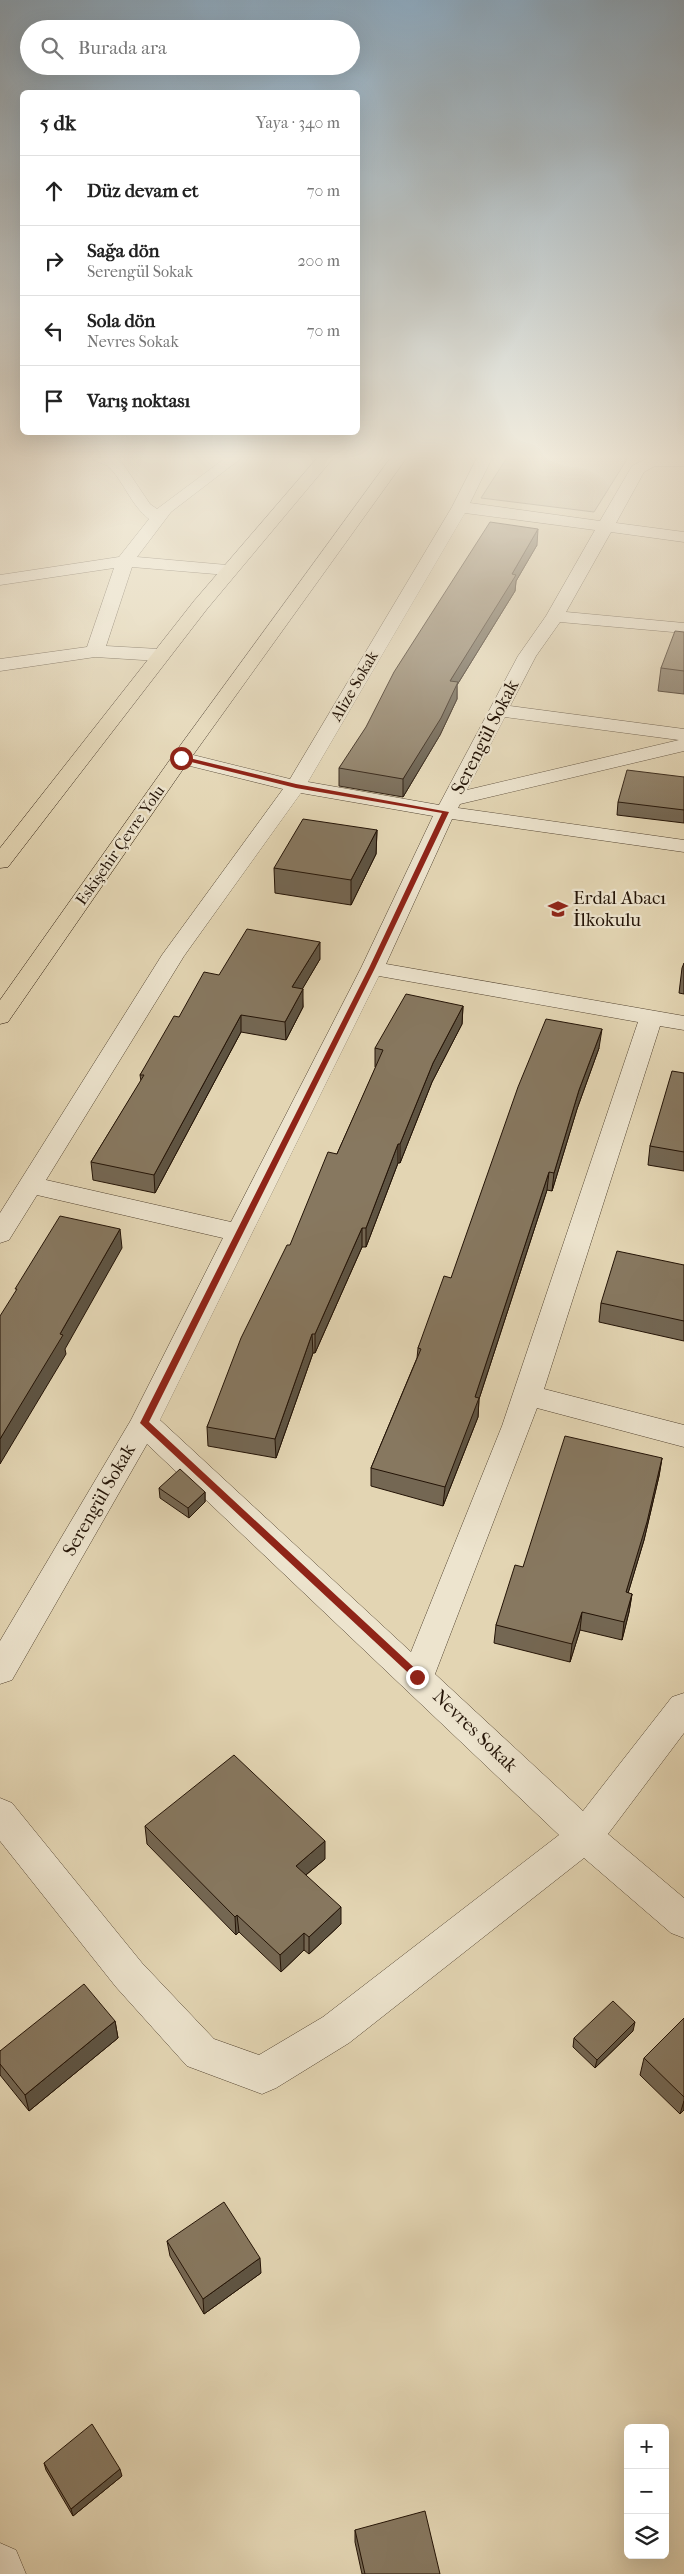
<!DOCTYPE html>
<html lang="tr">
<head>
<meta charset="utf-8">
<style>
  body { margin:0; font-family:"IM FELL French Canon",serif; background:#f2f2f2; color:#222 }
  .controls { position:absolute; right:15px; bottom:15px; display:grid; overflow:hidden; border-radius:8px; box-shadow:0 5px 20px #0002 }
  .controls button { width:45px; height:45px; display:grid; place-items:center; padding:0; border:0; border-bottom:1px solid #e0e0e0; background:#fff; color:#222; font:25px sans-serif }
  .stop { position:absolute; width:15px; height:15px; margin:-11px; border:4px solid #8f2418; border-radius:50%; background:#fff }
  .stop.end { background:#8f2418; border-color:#fff; box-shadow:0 1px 5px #0008 }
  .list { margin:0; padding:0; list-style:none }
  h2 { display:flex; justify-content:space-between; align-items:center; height:65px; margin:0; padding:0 20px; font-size:21px }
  h2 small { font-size:16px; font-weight:400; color:#767676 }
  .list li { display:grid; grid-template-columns:32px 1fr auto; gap:15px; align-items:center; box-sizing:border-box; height:70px; padding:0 20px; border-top:1px solid #e0e0e0 }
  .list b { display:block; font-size:19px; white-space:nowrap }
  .list p { margin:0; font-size:16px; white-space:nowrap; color:#767676 }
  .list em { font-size:16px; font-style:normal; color:#767676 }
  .icon { flex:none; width:28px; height:28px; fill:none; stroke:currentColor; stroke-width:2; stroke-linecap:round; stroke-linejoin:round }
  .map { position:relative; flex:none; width:684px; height:2574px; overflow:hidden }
  .search { position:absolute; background:#fff; box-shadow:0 5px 20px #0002; left:20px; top:20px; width:340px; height:55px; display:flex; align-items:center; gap:12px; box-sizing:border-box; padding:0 18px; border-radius:28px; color:#767676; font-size:19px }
  .panel { position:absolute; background:#fff; box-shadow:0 5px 20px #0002; left:20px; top:90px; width:340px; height:345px; border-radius:8px }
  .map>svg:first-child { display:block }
</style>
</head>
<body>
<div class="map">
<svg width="684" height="2574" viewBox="0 0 684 2574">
  <rect width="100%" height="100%" fill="#e3d5b3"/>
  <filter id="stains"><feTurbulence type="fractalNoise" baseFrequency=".004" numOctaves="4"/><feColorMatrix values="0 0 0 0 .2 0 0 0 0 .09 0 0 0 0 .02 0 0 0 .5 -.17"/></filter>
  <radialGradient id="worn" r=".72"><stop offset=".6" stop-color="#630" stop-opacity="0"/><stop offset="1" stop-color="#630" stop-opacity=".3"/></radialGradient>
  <polygon fill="#c2b496" stroke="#72644e" points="508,456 629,456 594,512 481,498"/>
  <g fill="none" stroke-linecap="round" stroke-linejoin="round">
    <defs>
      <g id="minor">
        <path d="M91 456H110L121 461 150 504 157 509 228 456H244L171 512 137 557 227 565 233 566 236 570 233 574 227 575 132 567 106 646 159 649 166 651 168 655 166 659 159 661 95 657 0 671V659L87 647 114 568 0 585V575L119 557 149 519C131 505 125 484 110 468 104 462 94 463 91 456Z"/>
        <path d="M478 456H493L470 503 600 521 632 466 652 456H684V466H655L644 472 616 523 684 532V542L611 532 566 612 684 623V633L560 622 536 656 510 706 684 729V751L460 804 458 808 684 840V852L452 819 386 964 684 1016V1030L660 1026 544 1389 684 1425V1447L537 1408 435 1674 583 1811 672 1697 684 1693V1733L608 1834 684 1898V1938L671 1933 584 1858 349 2043 276 2088 262 2094 187 2066 116 1987 0 1841V1798L12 1803 142 1963 214 2039 259 2055 323 2017 559 1835 147 1444 12 1680 0 1684V1641L131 1420 223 1238 37 1195 9 1240 0 1243V1213L162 955 283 789 174 762 171 758 174 754 181 752 290 779 452 507ZM465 513 595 530 546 616 518 656 439 805 308 782ZM505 717 679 740 467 790ZM301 793 433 816 361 968 231 1222 46 1180 184 956ZM379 976 638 1022 502 1426 411 1652 160 1420Z"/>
        <polygon points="0,2543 16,2550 26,2574 0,2574"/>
      </g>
      <g id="highway">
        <polygon points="319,456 335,456 207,609 8,867 0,868 0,848 194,601"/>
        <polygon points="392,456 408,456 188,762 8,1022 0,1024 0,1000 174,754"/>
      </g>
    </defs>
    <use href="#minor" stroke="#534431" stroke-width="1"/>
    <use href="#highway" stroke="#231306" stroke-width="1"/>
    <use href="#minor" fill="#ede4ce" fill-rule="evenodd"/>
    <use href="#highway" fill="#e3d5b3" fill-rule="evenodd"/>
  </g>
  <g fill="#746753" stroke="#231306">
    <polygon points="537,545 516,581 515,591 457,685 457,699 440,735 403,797 339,786 339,768"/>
    <polygon points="684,632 684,694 658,691 661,668"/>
    <polygon points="684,777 684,823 617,815 618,802"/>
    <polygon points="377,830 376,854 351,905 275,893 274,868"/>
    <polygon points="320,959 302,989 303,1007 286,1040 241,1032 155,1193 93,1180 91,1162 141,1081 140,1075 179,1017 219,975"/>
    <polygon points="684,963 684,994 679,993 682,968"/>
    <polygon points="463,1006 462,1024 432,1082 400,1163 398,1163 366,1247 362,1247 315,1353 313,1353 276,1458 208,1446 207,1427 337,1154 376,1067 375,1067 375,1048"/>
    <polygon points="599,1048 577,1109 552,1191 547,1190 479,1399 478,1417 443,1506 371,1486 371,1468 417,1358 418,1348 451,1278"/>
    <polygon points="684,1073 684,1171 648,1165 650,1146"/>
    <polygon points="684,1265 684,1341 599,1322 601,1303"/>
    <polygon points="662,1458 659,1476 644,1540 628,1593 632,1594 629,1612 622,1640 580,1630 570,1662 494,1643 496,1625 523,1567"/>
    <polygon points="159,1488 205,1492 205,1502 189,1518 160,1498"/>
    <polygon points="145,1826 325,1859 306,1875 341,1924 309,1954 304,1950 281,1972 239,1932 236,1935 147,1844"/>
    <polygon points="684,2018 684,2110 680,2114 640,2075 644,2058"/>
    <polygon points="115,2021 118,2038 29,2111 0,2075 0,2051"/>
    <polygon points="633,2031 595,2068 573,2047 574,2038"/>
    <polygon points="167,2241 261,2273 204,2314 170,2256"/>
    <polygon points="44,2463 122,2476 73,2516 46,2470"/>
    <polygon points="355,2530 440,2574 362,2574 355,2542"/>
  </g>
  <g fill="#5e5443" stroke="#231306">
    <polygon points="538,529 537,545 516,581 515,591 457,685 457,699 440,735 403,797 403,779 450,681"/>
    <polygon points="377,830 376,854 351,905 351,880"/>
    <polygon points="320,942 320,959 293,1005 292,987"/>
    <polygon points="303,989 303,1007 286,1040 285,1022"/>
    <polygon points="463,1006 462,1024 432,1082 400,1163 400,1144 433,1063"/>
    <polygon points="241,1015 241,1032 155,1193 154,1175"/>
    <polygon points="602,1029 599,1048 577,1109 552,1191 554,1173 579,1090"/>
    <polygon points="398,1144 398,1163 366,1247 366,1228"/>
    <polygon points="549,1172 547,1190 479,1399 478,1417 443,1506 445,1487"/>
    <polygon points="362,1228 362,1247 315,1353 315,1334"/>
    <polygon points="120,1229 122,1248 65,1349 66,1354 0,1464 0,1439"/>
    <polygon points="312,1334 313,1353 276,1458 275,1439"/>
    <polygon points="662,1458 659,1476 644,1540 623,1610 626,1592"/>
    <polygon points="205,1492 205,1502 189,1518 188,1508"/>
    <polygon points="632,1594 629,1612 622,1640 624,1622"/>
    <polygon points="582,1612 580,1630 570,1662 572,1644"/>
    <polygon points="325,1841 325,1859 296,1883 296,1866"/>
    <polygon points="341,1907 341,1924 309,1954 309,1937"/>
    <polygon points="237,1915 239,1932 236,1935 235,1917"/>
    <polygon points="304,1933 304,1950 281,1972 280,1955"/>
    <polygon points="115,2021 118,2038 29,2111 25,2095"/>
    <polygon points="635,2022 633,2031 595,2068 597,2060"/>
    <polygon points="684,2101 684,2110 680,2114"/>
    <polygon points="260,2258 261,2273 204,2314 203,2299"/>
    <polygon points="120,2469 122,2476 73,2516 71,2509"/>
  </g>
  <g fill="#877860" stroke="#231306">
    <polygon points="490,522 538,529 512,574 516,575 450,681 458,682 441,718 403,779 339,768 366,727 394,672"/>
    <polygon points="675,631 684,632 684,671 661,668"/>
    <polygon points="627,770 684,777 684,810 618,802"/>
    <polygon points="303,819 377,830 351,880 274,868"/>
    <polygon points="247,929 320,942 292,987 303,989 285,1022 241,1015 154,1175 91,1162 144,1075 140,1075 174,1016 179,1017 204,972 219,975"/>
    <polygon points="406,994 463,1006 433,1063 400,1144 398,1144 366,1228 362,1228 315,1334 312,1334 275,1439 207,1427 241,1338 287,1245 290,1245 328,1152 337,1154 383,1050 375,1048"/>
    <polygon points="546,1019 602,1029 579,1090 554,1173 549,1172 475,1397 479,1398 445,1487 371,1468 421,1349 418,1348 444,1276 451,1278 518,1087"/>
    <polygon points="672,1071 684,1073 684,1152 650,1146"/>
    <polygon points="60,1216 120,1229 60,1334 63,1335 0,1439 0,1316 17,1289 15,1289"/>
    <polygon points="617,1251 684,1265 684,1321 601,1303"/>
    <polygon points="565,1436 662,1458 647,1522 626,1592 632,1594 624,1622 582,1612 572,1644 496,1625 515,1565 523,1567"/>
    <polygon points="180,1469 205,1492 188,1508 159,1488"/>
    <polygon points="234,1755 325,1841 296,1866 341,1907 309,1937 304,1933 280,1955 237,1915 235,1917 145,1826"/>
    <polygon points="84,1984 115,2021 25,2095 0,2064 0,2051"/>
    <polygon points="613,2001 635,2022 597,2060 574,2038"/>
    <polygon points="684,2018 684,2097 644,2058"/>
    <polygon points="224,2202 260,2258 203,2299 167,2241"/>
    <polygon points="92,2424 120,2469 71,2509 44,2463"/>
    <polygon points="425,2511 440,2574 365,2574 355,2530"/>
  </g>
  <linearGradient id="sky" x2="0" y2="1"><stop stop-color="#8ca7bb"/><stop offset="0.56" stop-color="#f2ecdd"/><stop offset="1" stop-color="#f2ecdd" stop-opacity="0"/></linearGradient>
  <rect width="684" height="816" fill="url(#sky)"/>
  <polygon fill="#8f2418" points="181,756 296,784 449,812 375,968 149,1422 421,1674 421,1680 417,1681 140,1423 369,968 442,813 296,788 179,759"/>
  <defs>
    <symbol id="school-bare" viewBox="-9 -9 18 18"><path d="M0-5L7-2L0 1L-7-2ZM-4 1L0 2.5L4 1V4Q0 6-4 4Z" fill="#8f2418" stroke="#ede4ce" stroke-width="2.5" paint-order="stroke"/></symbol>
  </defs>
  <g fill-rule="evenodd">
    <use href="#school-bare" x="544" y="895" width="28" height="28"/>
  </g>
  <g text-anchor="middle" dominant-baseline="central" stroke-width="4.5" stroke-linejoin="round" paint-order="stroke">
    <g font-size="16" fill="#231306" stroke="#ede4ce">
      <text transform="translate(354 686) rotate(-60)">Alize Sokak</text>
      <text transform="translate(120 845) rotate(-55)">Eskişehir Çevre Yolu</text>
    </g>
    <g font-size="19" fill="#231306" stroke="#ede4ce">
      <text transform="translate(485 737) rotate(-63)">Serengül Sokak</text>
      <text transform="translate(99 1500) rotate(-60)">Serengül Sokak</text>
      <text transform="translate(475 1731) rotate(44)">Nevres Sokak</text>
    </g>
    <g font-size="19" fill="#231306" stroke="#ede4ce" text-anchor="start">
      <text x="573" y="898">Erdal Abacı<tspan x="573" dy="22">İlkokulu</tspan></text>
    </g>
  </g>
  <rect width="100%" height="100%" filter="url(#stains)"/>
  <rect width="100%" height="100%" fill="url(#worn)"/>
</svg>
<div class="controls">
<button>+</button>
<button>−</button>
<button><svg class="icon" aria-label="layers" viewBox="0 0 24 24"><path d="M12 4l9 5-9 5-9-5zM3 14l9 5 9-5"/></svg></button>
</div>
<div class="stop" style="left:181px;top:758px"></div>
<div class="stop end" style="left:417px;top:1677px"></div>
<div class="search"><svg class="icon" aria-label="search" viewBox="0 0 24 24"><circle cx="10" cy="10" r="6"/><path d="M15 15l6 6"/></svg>Burada ara</div>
<section class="panel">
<h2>5 dk<small>Yaya · 340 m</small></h2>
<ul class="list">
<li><svg class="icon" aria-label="ahead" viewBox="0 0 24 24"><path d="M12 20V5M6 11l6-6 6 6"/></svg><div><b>Düz devam et</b></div><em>70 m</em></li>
<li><svg class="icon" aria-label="right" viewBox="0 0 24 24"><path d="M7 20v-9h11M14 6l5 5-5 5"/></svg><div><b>Sağa dön</b><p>Serengül Sokak</p></div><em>200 m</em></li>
<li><svg class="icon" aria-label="left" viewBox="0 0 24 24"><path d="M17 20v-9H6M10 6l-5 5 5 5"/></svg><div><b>Sola dön</b><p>Nevres Sokak</p></div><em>70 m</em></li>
<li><svg class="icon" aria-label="arrive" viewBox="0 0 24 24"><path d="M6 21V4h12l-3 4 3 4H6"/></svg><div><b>Varış noktası</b></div></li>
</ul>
</section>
</div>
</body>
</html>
